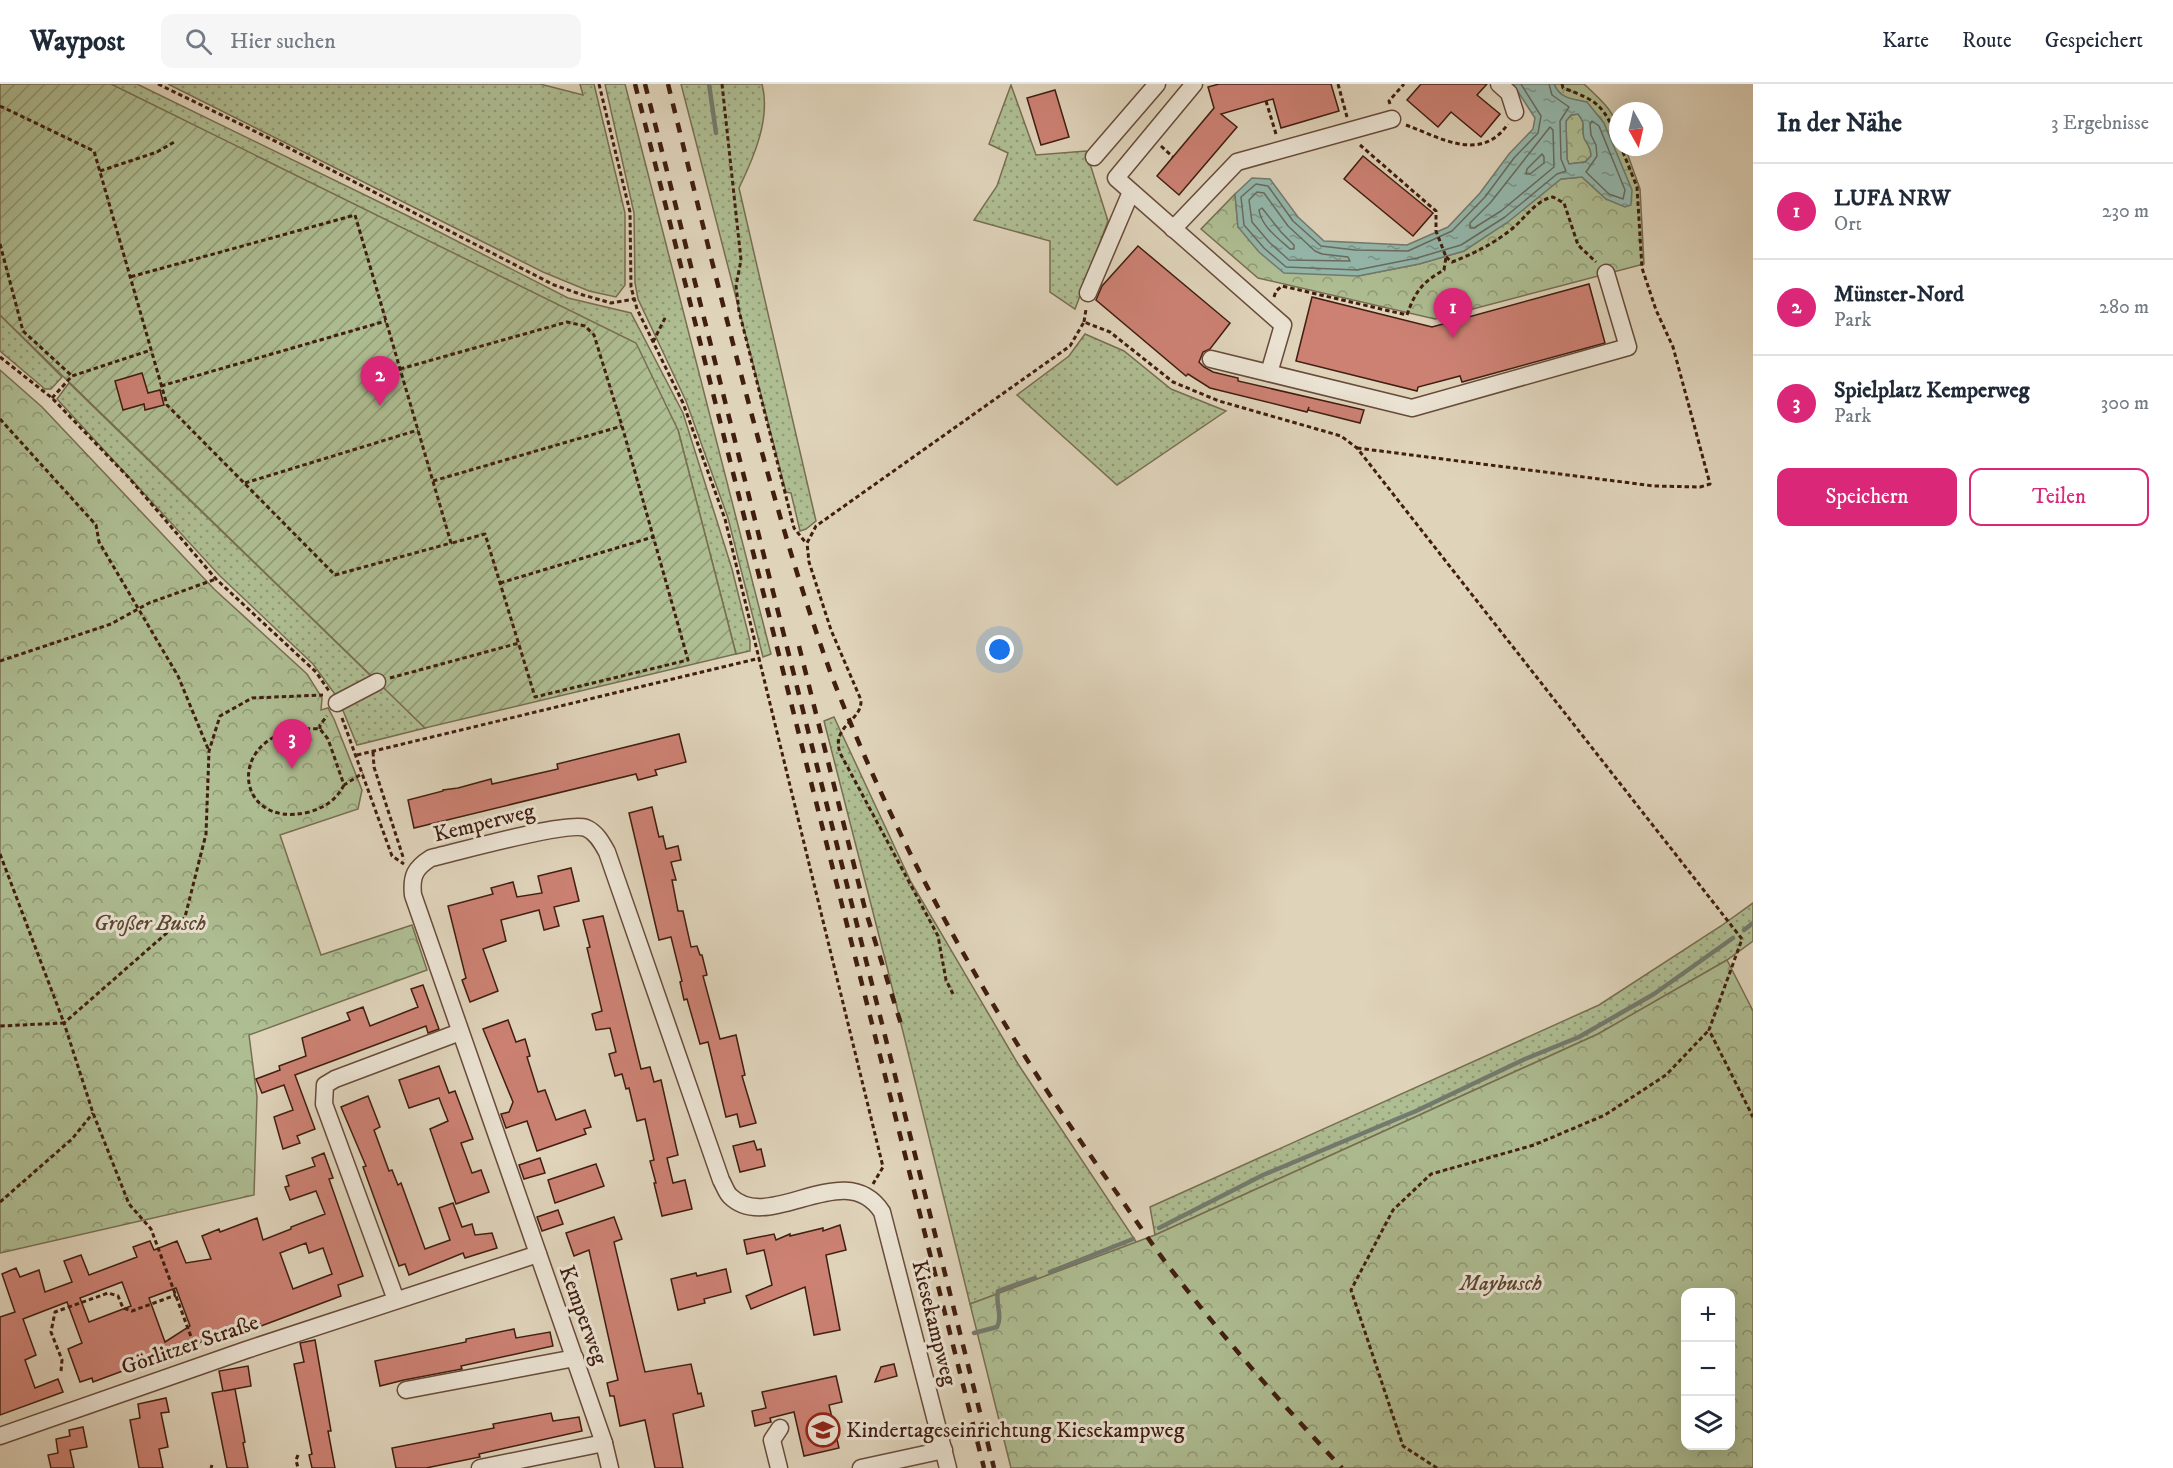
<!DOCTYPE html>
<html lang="de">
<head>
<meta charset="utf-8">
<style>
  body { margin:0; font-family:"IM FELL DW Pica",serif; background:#f6f6f7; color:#1f2937 }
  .controls { position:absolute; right:18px; bottom:18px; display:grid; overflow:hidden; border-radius:12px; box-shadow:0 6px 24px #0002 }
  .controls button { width:54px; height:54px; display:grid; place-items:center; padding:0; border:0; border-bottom:2px solid #e0e1e3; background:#fff; color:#1f2937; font:30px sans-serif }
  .compass { position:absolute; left:1609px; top:18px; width:54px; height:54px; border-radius:50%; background:#fff; box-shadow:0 6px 24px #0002; rotate:172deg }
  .you { position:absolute; left:1000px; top:566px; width:21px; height:21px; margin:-15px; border:4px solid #fff; border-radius:50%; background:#1a73e8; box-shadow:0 0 0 9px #1a73e833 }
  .badge { display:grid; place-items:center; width:39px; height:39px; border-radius:50%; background:#db2777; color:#fff; font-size:20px; font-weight:700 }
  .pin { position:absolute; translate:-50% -50px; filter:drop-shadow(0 2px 3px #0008) }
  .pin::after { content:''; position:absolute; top:32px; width:21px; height:18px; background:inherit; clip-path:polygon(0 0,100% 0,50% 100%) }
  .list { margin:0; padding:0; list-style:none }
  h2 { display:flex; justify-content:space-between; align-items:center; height:78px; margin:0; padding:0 24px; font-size:26px }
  h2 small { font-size:20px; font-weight:400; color:#747a83 }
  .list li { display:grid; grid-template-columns:39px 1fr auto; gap:18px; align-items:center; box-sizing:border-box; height:96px; padding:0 24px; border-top:2px solid #e0e1e3 }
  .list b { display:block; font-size:22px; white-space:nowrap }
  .list p { margin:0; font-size:20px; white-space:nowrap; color:#747a83 }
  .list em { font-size:20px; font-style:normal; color:#747a83 }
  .actions { display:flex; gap:12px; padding:18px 24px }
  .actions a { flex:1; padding:14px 0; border:2px solid #db2777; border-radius:12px; text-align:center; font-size:21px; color:#db2777 }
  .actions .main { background:#db2777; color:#fff }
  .icon { flex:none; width:33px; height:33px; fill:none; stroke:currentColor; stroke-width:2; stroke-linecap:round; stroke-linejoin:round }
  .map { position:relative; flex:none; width:1753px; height:1384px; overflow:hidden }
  header { display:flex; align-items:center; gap:36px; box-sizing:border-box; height:84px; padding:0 30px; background:#fff; border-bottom:2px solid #e0e1e3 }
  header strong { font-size:28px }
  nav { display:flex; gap:33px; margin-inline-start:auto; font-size:21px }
  .search { width:420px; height:54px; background:#f6f6f7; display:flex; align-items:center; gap:15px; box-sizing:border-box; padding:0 21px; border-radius:12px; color:#747a83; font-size:22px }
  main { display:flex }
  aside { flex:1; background:#fff }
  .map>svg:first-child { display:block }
</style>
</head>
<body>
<header>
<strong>Waypost</strong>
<div class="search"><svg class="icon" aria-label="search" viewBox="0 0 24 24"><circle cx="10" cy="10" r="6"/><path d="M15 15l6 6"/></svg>Hier suchen</div>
<nav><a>Karte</a><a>Route</a><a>Gespeichert</a></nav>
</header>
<main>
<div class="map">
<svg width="1753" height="1384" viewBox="0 0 1753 1384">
  <defs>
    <pattern id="grass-dots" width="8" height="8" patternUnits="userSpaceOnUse" patternTransform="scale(1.5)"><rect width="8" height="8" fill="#aebd92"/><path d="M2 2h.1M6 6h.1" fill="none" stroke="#8f9976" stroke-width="1.8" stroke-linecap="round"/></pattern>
    <pattern id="forest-crowns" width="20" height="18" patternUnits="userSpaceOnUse" patternTransform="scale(1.5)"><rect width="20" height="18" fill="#aebd92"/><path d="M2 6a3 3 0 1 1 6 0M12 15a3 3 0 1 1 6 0" fill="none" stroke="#8f9976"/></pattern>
    <pattern id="garden-furrows" width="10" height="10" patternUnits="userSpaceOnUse" patternTransform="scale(1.5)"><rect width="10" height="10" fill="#aebd92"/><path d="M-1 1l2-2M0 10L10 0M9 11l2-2" fill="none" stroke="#8f9976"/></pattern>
    <pattern id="water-ripples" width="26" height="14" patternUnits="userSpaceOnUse" patternTransform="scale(1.5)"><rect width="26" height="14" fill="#94b8ac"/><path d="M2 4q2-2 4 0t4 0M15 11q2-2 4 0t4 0" fill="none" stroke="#7a958b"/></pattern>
  </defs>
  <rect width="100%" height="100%" fill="#dfd3ba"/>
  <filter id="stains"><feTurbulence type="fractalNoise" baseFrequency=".00333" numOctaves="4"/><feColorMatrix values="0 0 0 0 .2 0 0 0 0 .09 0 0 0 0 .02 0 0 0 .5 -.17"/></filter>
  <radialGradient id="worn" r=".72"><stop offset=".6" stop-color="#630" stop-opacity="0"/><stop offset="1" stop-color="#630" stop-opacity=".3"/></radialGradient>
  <g fill="url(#grass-dots)" stroke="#786e51" stroke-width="1.5">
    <polygon points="111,0 137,0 410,133 568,214 631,229 683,329 732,485 750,557 750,567 736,570 678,346"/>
    <polygon points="168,0 540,0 583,11 580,0 594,0 625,129 625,201 616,213 589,207 543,188"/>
    <polygon points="605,0 625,0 771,570 763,573 728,434 686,317 638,215 635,199 634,129"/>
    <path d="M681 0H762C771 34 754 73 739 104L816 437 806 445 800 447 791 409 786 408Z"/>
    <polygon points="1011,1 1036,71 1086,67 1108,137 1075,225 1050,208 1050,157 974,136 997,102 1008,69 989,60"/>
    <polygon points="0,231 62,293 51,305 45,305 0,267"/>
    <polygon points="1085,250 1124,267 1171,305 1226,327 1117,401 1017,311 1069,272"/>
    <polygon points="69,299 375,596 337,613 313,580 220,492 57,315"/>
    <polygon points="381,601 425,644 357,661 342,624"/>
    <polygon points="834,633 911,798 1018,980 1137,1159 970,1220 887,883 824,637"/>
    <polygon points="1753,819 1753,857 1727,876 1598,950 1155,1151 1150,1123 1599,921 1721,842"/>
  </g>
  <g fill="url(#forest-crowns)" stroke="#786e51" stroke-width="1.5" fill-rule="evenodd">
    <path d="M1554 0H1584C1608 23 1618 28 1618 63H1625L1640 105 1644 180 1435 235 1258 194 1201 145 1235 110 1238 143 1358 192 1419 180 1464 167 1561 95 1582 93 1606 115 1587 18C1573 16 1560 15 1554 0Z"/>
    <path d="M1578 30C1587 41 1581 43 1584 53 1587 61 1591 62 1591 72L1585 78 1569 80 1567 75 1566 37 1571 31Z"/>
    <polygon points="0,286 42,323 214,505 307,590 322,614 321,626 328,624 334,635 362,706 358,725 280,751 321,871 412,841 427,886 249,951 257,1013 254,1111 0,1169"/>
    <path d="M1727 876 1753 927V1384H1011L970 1220 1155 1151 1598 950ZM1686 1208H1730V1362H1686Z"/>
  </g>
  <polygon fill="url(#garden-furrows)" stroke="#786e51" stroke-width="1.5" points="0,0 111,0 636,259 678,346 736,570 425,644 0,231"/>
  <path fill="url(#water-ripples)" stroke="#737a6e" stroke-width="1.5" fill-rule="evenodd" d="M1513 0H1554C1560 15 1573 15 1587 18L1604 39 1632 106 1631 121 1625 123 1606 115 1582 93 1561 95 1508 138 1464 167 1419 180 1358 192 1284 189 1259 168 1238 143 1235 110 1252 94 1270 95 1298 133 1324 157 1407 161 1448 143 1480 109 1509 70 1533 45 1535 34ZM1578 30C1587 41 1581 43 1584 54 1587 61 1591 62 1591 72L1585 78 1569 80 1567 75 1566 37 1571 31Z"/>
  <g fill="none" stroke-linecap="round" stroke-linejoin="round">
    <g stroke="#6a6b5e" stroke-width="1.5">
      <polyline points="1521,0 1541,32 1538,49 1514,74 1485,113 1452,147 1408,167 1355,166 1321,162 1293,137 1268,102 1256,100 1241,113 1244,141 1264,164 1286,183 1357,186 1417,174 1461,161 1505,133 1557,90 1566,87 1561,75 1560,37 1569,23 1552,11 1549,0"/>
      <polygon points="1592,37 1599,42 1625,106 1623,115 1609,110 1586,88 1597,72 1596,61 1591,51 1590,40"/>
      <polygon points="1550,43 1553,46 1554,83 1501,127 1474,144 1470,144 1470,139 1491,118"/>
      <polygon points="1542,70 1544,73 1544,79 1530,90 1526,90 1527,85"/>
      <polygon points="1257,108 1264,109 1288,142 1315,167 1322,170 1348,173 1350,177 1289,176 1269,158 1252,138 1249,116"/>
      <path d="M1262 124 1281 148 1294 161V165H1290C1279 155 1261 142 1259 126Z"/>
    </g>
    <g stroke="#737a6e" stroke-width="4.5">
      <polyline points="709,0 716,49"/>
      <polyline points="1744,846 1753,839"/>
      <polyline points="1159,1144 1263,1091 1416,1027 1525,975 1579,953 1654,910 1733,854"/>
      <polyline points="1050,1188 1133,1155"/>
      <path d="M974 1249 997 1243C1003 1231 995 1220 998 1207L1035 1194"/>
    </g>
  </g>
  <g fill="#cc8173" stroke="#411e10" stroke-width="1.5" fill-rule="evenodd">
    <polygon points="1219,0 1331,0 1339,27 1281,44 1273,15 1221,30 1237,43 1179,111 1157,92 1214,24 1208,3"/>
    <polygon points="1421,0 1487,0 1477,11 1500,30 1481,53 1451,28 1438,43 1407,16"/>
    <polygon points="1055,6 1069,53 1041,61 1027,14"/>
    <polygon points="1363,72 1433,129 1413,152 1344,95"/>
    <polygon points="1138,162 1230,239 1210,265 1203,268 1199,278 1204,283 1213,288 1238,294 1238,297 1364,326 1360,339 1308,326 1309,323 1307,328 1210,304 1188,290 1186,292 1096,216 1102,202"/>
    <polygon points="1589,200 1605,259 1462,298 1460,292 1418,303 1417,307 1296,277 1312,213 1432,243"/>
    <polygon points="142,289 148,309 160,306 164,321 145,326 144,320 123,326 115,297"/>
    <polygon points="679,650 686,678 655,686 657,691 638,696 636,690 414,744 408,716 443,707 443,706 458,704 491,695 492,700 558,685 557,680"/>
    <polygon points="652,723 659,753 663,752 666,765 678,762 681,776 671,778 676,796 672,796 678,827 683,827 691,863 697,862 700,871 702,871 707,891 703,892 720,955 736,951 745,991 742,992 756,1039 740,1043 737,1030 726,1033 708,958 700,960 687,915 684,916 680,898 682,897 671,853 659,856 629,729"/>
    <polygon points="571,784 579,817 554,823 559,842 544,846 539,826 501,836 506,857 483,865 498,907 470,918 462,896 466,894 448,822 493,810 491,804 513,798 517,813 542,809 538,792"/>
    <polygon points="603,832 641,985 650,983 654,998 661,996 678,1071 667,1074 673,1099 685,1096 692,1125 662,1132 654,1099 656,1099 650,1077 654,1076 645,1035 637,1037 629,1004 626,1005 622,990 615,992 609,970 616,968 610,944 596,946 592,930 602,927 587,864 590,863 583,836"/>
    <polygon points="423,901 439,945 428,949 426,942 295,991 315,1045 297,1052 300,1059 283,1065 274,1033 293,1026 284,1001 262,1009 256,995 280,986 279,982 306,972 302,954 350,936 347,929 363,923 370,942 418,923 411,905"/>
    <polygon points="508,936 516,958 525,955 530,972 527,973 538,1008 545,1006 556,1036 585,1026 591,1043 584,1045 586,1050 537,1067 527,1037 506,1044 501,1030 509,1028 513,1018 483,945"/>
    <polygon points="439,982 449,1009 455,1007 473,1055 461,1059 472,1089 481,1086 489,1108 456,1120 430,1045 448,1037 439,1014 409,1024 399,996"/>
    <polygon points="368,1012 380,1043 374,1046 389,1087 392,1086 398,1101 401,1099 425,1165 450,1156 439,1124 453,1119 462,1143 472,1140 475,1151 492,1149 497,1164 465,1174 463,1169 409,1191 405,1180 399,1182 363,1083 366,1082 341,1023"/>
    <polygon points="754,1057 757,1066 761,1065 765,1082 740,1088 733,1062"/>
    <path d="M324 1069 333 1094 329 1095 363 1192 338 1201 341 1212 261 1242 259 1238 247 1241 93 1298 92 1294 80 1298 68 1265 82 1259 67 1218 23 1235 36 1271 25 1276 35 1304 58 1295 63 1308 0 1331V1233L15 1228 2 1190 16 1184 20 1193 39 1186 45 1208 72 1198 64 1177 81 1171 89 1191 137 1173 133 1163 150 1157 154 1166 177 1157 186 1179 211 1175 202 1152 219 1145 220 1148 257 1134 263 1156 291 1145V1143L325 1130 316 1107 290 1116 285 1103 289 1102 286 1092 315 1082 312 1074ZM306 1159 309 1169 323 1164 332 1190 293 1205 280 1169ZM122 1198 131 1222 89 1238 80 1214ZM176 1204 190 1242 165 1258 149 1214Z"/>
    <polygon points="540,1074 545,1089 524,1095 519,1081"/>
    <polygon points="596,1080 604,1102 555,1119 548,1096"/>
    <polygon points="558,1126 563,1140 542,1147 537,1133"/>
    <polygon points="614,1133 622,1155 614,1158 645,1288 691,1280 698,1310 701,1309 704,1322 673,1330 683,1384 655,1384 645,1336 620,1342 614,1312 610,1312 607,1299 618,1296 589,1166 574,1172 566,1149"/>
    <polygon points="840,1141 846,1166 826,1171 840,1246 814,1251 805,1203 751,1225 746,1212 772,1201 764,1166 747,1170 744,1156 774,1150 776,1156 790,1150 790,1152 823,1144 823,1147"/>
    <polygon points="726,1185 731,1208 704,1215 705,1219 678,1226 671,1195 696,1189 697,1192"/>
    <polygon points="514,1245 516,1254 550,1248 553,1262 461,1282 462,1285 404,1296 380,1302 375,1277 466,1258 466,1255"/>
    <polygon points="315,1256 331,1347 328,1347 335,1384 312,1384 309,1371 312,1370 294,1280 304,1278 300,1259"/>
    <polygon points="894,1280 897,1292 875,1298 881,1283"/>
    <polygon points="248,1282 251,1302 224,1307 235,1305 245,1358 243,1359 248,1384 227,1384 212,1309 223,1307 219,1287"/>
    <polygon points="836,1292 842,1318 829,1321 839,1364 804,1372 794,1328 770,1334 771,1338 755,1342 752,1327 766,1324 762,1308"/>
    <polygon points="166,1314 169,1328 161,1329 168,1363 159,1365 163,1384 139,1384 130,1336 140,1334 138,1320"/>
    <polygon points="551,1329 553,1337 579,1333 582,1347 479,1370 480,1373 426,1384 396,1384 392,1364 494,1344 493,1340"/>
    <polygon points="83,1343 87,1363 70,1366 74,1384 51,1384 48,1371 58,1369 56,1355 70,1352 69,1346"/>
  </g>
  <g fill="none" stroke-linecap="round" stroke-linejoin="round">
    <defs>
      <g id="minor">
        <polyline points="1194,0 1116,94 1283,241 1269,289"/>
        <polyline points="1499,0 1509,9 1515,28"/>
        <polyline points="1094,73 1157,0"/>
        <polyline points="1173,145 1237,78 1392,35"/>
        <polyline points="1088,209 1131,108"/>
        <polyline points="1211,275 1412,324 1628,263 1606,189"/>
        <polyline points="337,619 377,598"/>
        <polyline points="396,1216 324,1020 325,1001 335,995 460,948"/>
        <polyline points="406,1306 575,1274"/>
        <polyline points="0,1352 246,1266 538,1170"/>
        <polyline points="480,1384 604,1359"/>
        <path d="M610 1384 604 1359 413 811C411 792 415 784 431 774 458 768 566 737 586 744 596 748 602 759 607 768L721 1096C724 1101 726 1108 730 1112 769 1151 845 1071 882 1128L948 1384"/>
        <polyline points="779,1384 772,1356 780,1344"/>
        <polyline points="861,1384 944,1366"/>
      </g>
    </defs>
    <use href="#minor" stroke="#684b3a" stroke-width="19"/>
    <g stroke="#411e10" stroke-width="3" stroke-dasharray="4.5 3" stroke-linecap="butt">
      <polyline points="158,0 281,60 554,201 583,211 611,219 634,215"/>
      <polyline points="599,0 630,128 631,203 637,225 683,319 725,435 883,1083 873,1100"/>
      <polyline points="722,0 741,176 736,202 739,227 794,444 806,459"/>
      <polyline points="1338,0 1347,33"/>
      <path d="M1562 0 1563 4C1599 17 1604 22 1618 57"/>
      <polyline points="1266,17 1276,50"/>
      <polyline points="1390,20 1389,17 1404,0"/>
      <polyline points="0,22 94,67 167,321 335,491 451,459 355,131 130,193"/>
      <path d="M1406 41C1441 54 1481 79 1508 40"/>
      <polyline points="1161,62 1173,73"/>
      <polyline points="100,87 157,68 176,57"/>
      <polyline points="0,160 23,247 72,292"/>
      <path d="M1446 173 1452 178C1473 170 1495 159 1513 144 1526 133 1536 116 1553 113L1564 119 1578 161 1596 178"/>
      <path d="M1274 213 1276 207 1282 202 1407 231C1415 208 1422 198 1444 186L1446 173 1436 147V127L1360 61"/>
      <polyline points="1084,238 1086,225"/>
      <polyline points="653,258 666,232"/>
      <polyline points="0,273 52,314 130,395 216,495 316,588 329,607"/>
      <polyline points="400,285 567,238 585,242 594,251 622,342 688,576 535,613 485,450 452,459"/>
      <polyline points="161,302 386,237"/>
      <polyline points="52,314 72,292 151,266"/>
      <polyline points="0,335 96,441 99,458 178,592 209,667"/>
      <polyline points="1357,364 1654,402 1700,403 1710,400 1673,263 1656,226 1642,184 1637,103 1621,63"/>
      <polyline points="433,397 622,342"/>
      <polyline points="245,399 418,346"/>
      <polyline points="500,499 653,453"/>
      <polyline points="0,577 111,540 149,519 216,495"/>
      <polyline points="390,594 519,559"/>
      <polyline points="342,634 392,772 404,780"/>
      <polyline points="320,645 320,641 327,632"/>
      <polyline points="373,668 374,683 404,776"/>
      <polyline points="357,671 760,574"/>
      <path d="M344 701C336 716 326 723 309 728 229 748 224 638 320 645L328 655 344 701 363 689"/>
      <polyline points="0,770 64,939 0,942"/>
      <path d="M953 910 946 896 938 852 840 669C831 641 862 638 861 616L831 546 809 478 807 459 816 442 1070 262 1084 238 1110 248 1173 298 1219 317 1341 352 1357 364 1742 855 1709 946 1753 1033"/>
      <polyline points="0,1118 72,1055 93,1029"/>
      <polyline points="196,1266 151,1145 129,1120 93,1029 64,939 185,833 206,750 209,667 220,632 252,614 323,611"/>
      <polyline points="61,1287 62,1276 51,1248 55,1228 108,1209 118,1212 123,1224 132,1227 176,1211"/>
      <polyline points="298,1371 296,1376 298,1384"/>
      <polyline points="211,1384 212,1381"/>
      <polyline points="1437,1384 1403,1362 1351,1206 1393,1126 1431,1090 1534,1061 1605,1031 1666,991 1709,946"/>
    </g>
    <use href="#minor" stroke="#eae2d2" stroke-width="16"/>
    <g stroke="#411e10" stroke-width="4.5" stroke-dasharray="10 10" stroke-linecap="butt">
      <polyline points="635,0 984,1384"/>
      <polyline points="645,0 994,1384"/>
      <path d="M668 0C698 122 728 244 761 365 782 441 804 516 831 590 901 773 1000 945 1114 1105 1133 1132 1152 1161 1173 1188 1225 1256 1283 1321 1342 1384"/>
      <polyline points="799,562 865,825 901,940"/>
    </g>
  </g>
  <defs>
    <symbol id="school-ring" viewBox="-11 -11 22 22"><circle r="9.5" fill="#eae2d2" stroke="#8f2418" stroke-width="1.5"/><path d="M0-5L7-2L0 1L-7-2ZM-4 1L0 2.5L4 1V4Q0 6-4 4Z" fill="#8f2418"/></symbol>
  </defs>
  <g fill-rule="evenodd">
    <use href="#school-ring" x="804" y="1327" width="38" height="38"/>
  </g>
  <g text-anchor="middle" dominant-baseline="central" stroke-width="6" stroke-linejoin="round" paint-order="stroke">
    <g font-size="22" fill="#411e10" stroke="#eae2d2">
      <text transform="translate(484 739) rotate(-14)">Kemperweg</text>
      <text transform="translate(583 1231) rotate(70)">Kemperweg</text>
      <text transform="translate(934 1239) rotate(76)">Kiesekampweg</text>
      <text transform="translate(190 1261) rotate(-19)">Görlitzer Straße</text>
    </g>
    <g font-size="22" font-style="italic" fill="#5c4630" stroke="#eae2d2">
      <text x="150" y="839">Großer Busch</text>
      <text x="1501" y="1199">Maybusch</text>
    </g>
    <g font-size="22" fill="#411e10" stroke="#eae2d2" text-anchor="start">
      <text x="846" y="1346">Kindertageseinrichtung Kiesekampweg</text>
    </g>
  </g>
  <rect width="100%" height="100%" filter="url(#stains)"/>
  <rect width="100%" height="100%" fill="url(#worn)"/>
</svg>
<div class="controls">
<button>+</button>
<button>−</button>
<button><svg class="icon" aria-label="layers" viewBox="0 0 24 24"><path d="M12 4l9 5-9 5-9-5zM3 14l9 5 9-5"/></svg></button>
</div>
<svg class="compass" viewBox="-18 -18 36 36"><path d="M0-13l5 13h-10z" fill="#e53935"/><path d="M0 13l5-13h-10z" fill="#747a83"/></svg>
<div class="you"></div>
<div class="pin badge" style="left:1453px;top:254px">1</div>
<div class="pin badge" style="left:380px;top:322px">2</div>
<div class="pin badge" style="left:292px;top:685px">3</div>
</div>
<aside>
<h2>In der Nähe<small>3 Ergebnisse</small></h2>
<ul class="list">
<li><span class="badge">1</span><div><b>LUFA NRW</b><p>Ort</p></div><em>230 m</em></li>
<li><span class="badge">2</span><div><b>Münster-Nord</b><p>Park</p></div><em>280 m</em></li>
<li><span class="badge">3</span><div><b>Spielplatz Kemperweg</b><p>Park</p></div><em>300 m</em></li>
</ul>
<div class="actions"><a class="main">Speichern</a><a>Teilen</a></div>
</aside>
</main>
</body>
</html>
